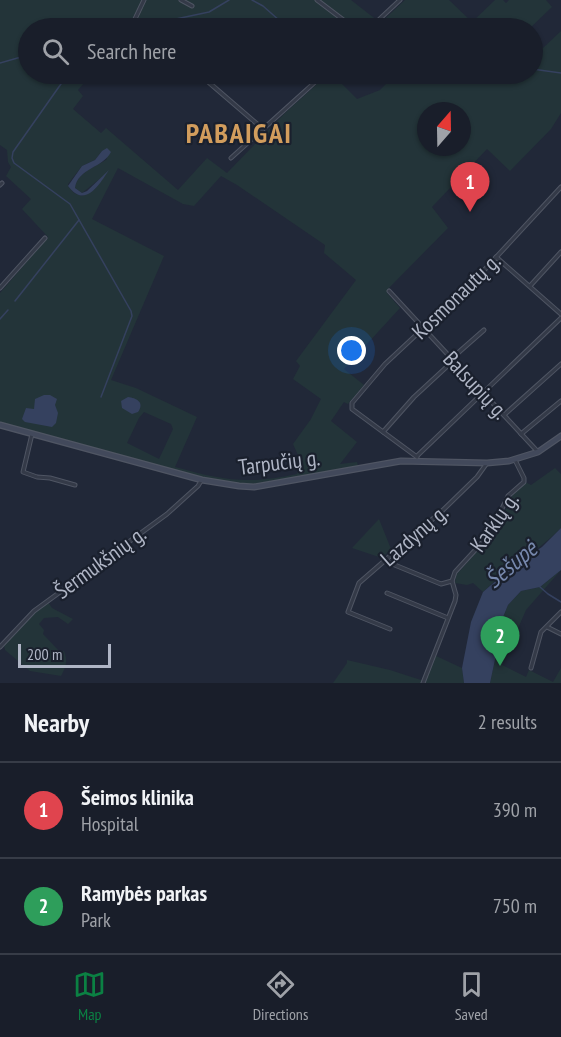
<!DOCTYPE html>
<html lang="en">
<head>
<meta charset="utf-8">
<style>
  body { margin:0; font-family:"PT Sans Narrow",sans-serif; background:#262b36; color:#f1f3f6 }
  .compass { position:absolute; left:417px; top:102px; width:54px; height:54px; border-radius:50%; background:#191e2a; box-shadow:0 2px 4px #0004; rotate:20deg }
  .scale { position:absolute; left:18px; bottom:15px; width:93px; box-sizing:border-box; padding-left:6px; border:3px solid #afb5c5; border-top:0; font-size:16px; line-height:21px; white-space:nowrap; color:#afb5c5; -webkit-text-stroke:4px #1a202d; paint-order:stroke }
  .you { position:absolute; left:352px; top:351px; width:21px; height:21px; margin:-15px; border:4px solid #fff; border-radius:50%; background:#1a73e8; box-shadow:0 0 0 9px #1a73e833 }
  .badge { display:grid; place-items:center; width:39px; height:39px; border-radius:50%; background:#0b8043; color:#fff; font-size:20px; font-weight:700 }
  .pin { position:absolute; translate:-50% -50px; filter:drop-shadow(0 2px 3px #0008) }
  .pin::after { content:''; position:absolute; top:32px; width:21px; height:18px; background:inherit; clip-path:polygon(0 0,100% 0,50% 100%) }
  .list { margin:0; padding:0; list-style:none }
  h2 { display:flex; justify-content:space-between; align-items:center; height:78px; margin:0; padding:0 24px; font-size:26px }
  h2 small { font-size:20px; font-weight:400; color:#9fa2a8 }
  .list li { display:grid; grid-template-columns:39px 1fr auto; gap:18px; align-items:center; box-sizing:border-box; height:96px; padding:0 24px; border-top:2px solid #373c47 }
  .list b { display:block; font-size:22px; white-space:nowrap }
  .list p { margin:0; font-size:20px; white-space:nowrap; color:#9fa2a8 }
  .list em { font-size:20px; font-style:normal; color:#9fa2a8 }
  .icon { flex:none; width:33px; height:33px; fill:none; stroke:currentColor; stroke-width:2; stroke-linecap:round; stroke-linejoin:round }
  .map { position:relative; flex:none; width:561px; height:683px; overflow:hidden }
  .search { position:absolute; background:#191e2a; box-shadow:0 2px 4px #0004; left:18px; right:18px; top:18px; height:66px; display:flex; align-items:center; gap:15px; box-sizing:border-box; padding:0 21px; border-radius:33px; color:#9fa2a8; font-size:22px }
  .sheet { height:270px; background:#191e2a }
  nav { display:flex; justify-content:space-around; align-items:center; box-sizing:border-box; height:84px; border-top:2px solid #373c47; background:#191e2a; font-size:16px; color:#9fa2a8 }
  nav a { display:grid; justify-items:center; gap:3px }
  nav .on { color:#0b8043 }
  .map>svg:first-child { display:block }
</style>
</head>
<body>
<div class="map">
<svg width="561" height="683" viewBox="0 0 561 683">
  <rect width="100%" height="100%" fill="#212838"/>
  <g fill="#233439" fill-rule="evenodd">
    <path d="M0 0H351L378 21 370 28H248L239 21 223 28H28V74H92L78 90 83 96 73 109 101 133 106 128 178 190 207 158 227 173 285 113 328 74H349L340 82 357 99 380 90 396 74H532L533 37 543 48 561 31V113L551 129 510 171 487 149 432 207 448 228 388 289 387 293 400 308 344 369 364 385 348 404 344 402 331 421 357 442 340 464 357 462 358 466 247 485 202 478 0 424V293L48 237 22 209 31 199 6 176 11 167 8 162 7 150 0 145ZM426 111H462V147H426ZM102 151 107 159C96 167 77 172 75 188L82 193 106 174 95 189 82 196 74 193 68 186V184L82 166 95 160ZM118 168 183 204 194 206 221 176 237 185 325 245 324 253 356 280 296 361 300 366 293 379 321 399 311 419 293 444 301 462 297 474C246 485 223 480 175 467L197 417 136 388 111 380 164 256 92 219ZM144 412 171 424 173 429 159 459 127 443 139 418Z"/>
    <polygon points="405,0 449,0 472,22 495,0 503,0 506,3 509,0 546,0 552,7 530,28 491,28 485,25 489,28 375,28"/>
    <path d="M555 468 561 474V528C537 552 507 568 483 592L473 583 467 585 455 583 456 575 490 537 501 520 512 496 525 482 531 485Z"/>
    <polygon points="379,519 391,549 382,558 352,548"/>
    <polygon points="561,570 526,610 502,665 526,677 529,670 553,682 561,668 561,683 490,683 496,655 494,639 508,605 521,591 540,587"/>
    <path d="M48 602 52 608 73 619 68 624 58 617 44 618 39 624 44 630 43 634 60 652 64 651C68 661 66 667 61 676L30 671 5 650 4 645 36 611Z"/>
    <polygon points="434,655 462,668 464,683 333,683 347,663 347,660 390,670 421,680 426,680"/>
  </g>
  <g fill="#35415f">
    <path d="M107 148 111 152C103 168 78 168 75 188L82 193 87 191 109 170C99 185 85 209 68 186L82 166 95 160 102 151Z"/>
    <polygon points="44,395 50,395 57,399 55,405 58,413 56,423 52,427 25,422 22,419 26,408 34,409 35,399"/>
    <path d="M128 397C136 398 145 402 138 412L132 414 122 408 121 401Z"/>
    <polygon points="561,528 561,570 540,587 521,591 508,605 494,639 496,655 490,683 464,683 462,668 471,622 483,592 514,565 542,547"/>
  </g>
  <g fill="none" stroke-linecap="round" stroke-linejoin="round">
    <g stroke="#35415f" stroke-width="1.5">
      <polyline points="252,0 263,6 288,28"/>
      <polyline points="138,27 209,12 229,0"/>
      <polyline points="0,63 28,55"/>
      <polyline points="532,69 561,73"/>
      <polyline points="68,74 13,152 12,158 14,163 70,204 131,311 132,316 101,397"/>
      <polyline points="486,74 493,76 505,74"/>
      <polyline points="15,301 79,220"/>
      <polyline points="0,319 8,310"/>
      <polyline points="540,587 548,594 561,602"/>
    </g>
    <defs>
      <g id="street">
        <polyline points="181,0 192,6"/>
        <polyline points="317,0 354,28"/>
        <polyline points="135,28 134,21 144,0"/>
        <polyline points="370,28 400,0"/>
        <polyline points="199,74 263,129"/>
        <polyline points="231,158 324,74"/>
        <polyline points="0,185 2,183"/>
        <polyline points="496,257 561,314"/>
        <polyline points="530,286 561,252"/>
        <polyline points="0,288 45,238"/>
        <polyline points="389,291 538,452"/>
        <polyline points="451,359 484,330"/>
        <polyline points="504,415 561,364"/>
        <polyline points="383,432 414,397 453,361"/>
        <polyline points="32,434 23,472 37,477 50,478 75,485"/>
        <polyline points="521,434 561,401"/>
        <polyline points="417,456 561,318"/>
        <polyline points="417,457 352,409 352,403 385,364 476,279 561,187"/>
        <polyline points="385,561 441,584 452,581"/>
        <polyline points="387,593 448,618"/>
        <polyline points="547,627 561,634"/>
        <polyline points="390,629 348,612 359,583 443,510 477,477 487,463"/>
        <polyline points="0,647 34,611 167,514 198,486 201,481"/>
        <polyline points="531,668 541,632 561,612"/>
        <polyline points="423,683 455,601 456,595 452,581 455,572 490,534 508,496 524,482 524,478 515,460"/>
      </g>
      <polyline id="secondary" points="0,425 202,480 239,486 254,487 401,461 487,463 509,461 538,452 561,436"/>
    </defs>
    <use href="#street" stroke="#4f5563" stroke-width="5"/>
    <use href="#secondary" stroke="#4f5563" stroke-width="7"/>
    <use href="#street" stroke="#343a48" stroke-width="3"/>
    <use href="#secondary" stroke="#42495b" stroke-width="4.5"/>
  </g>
  <g text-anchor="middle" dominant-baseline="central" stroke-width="4.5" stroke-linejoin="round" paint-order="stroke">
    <g font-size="22" fill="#afb5c5" stroke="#1a202d">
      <text transform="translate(456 296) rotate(-44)">Kosmonautų g.</text>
      <text transform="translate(476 385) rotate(47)">Balsupių g.</text>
      <text transform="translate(279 462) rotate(-7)">Tarpučių g.</text>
      <text transform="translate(494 522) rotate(-55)">Karklų g.</text>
      <text transform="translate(414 535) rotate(-41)">Lazdynų g.</text>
      <text transform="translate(100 562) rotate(-36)">Šermukšnių g.</text>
    </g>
    <g font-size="24" font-style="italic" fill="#7788ad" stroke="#1a202d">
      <text transform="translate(511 564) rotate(-40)">Šešupė</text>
    </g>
    <g font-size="28" font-weight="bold" letter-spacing="1.5" fill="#d29d5d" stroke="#1a202d">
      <text x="239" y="132">PABAIGAI</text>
    </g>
  </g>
</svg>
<svg class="compass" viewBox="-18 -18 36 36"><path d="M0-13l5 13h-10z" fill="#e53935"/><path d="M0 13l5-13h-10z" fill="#9fa2a8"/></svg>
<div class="scale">200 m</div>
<div class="you"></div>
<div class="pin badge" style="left:470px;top:212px;background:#e0444e">1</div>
<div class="pin badge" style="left:500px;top:666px;background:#2e9e5b">2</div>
<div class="search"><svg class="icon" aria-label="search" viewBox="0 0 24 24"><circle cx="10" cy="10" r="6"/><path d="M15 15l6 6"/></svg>Search here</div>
</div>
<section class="sheet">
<h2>Nearby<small>2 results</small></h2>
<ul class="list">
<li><span class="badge" style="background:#e0444e">1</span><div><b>Šeimos klinika</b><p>Hospital</p></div><em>390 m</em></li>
<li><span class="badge" style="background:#2e9e5b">2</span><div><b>Ramybės parkas</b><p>Park</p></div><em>750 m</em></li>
</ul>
</section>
<nav>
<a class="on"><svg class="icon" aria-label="map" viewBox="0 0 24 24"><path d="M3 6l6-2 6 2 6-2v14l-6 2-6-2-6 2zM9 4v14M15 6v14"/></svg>Map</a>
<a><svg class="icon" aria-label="directions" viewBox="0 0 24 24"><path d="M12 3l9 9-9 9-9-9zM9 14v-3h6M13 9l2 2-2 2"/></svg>Directions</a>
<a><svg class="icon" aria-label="saved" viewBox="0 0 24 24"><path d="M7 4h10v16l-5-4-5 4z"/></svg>Saved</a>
</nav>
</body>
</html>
